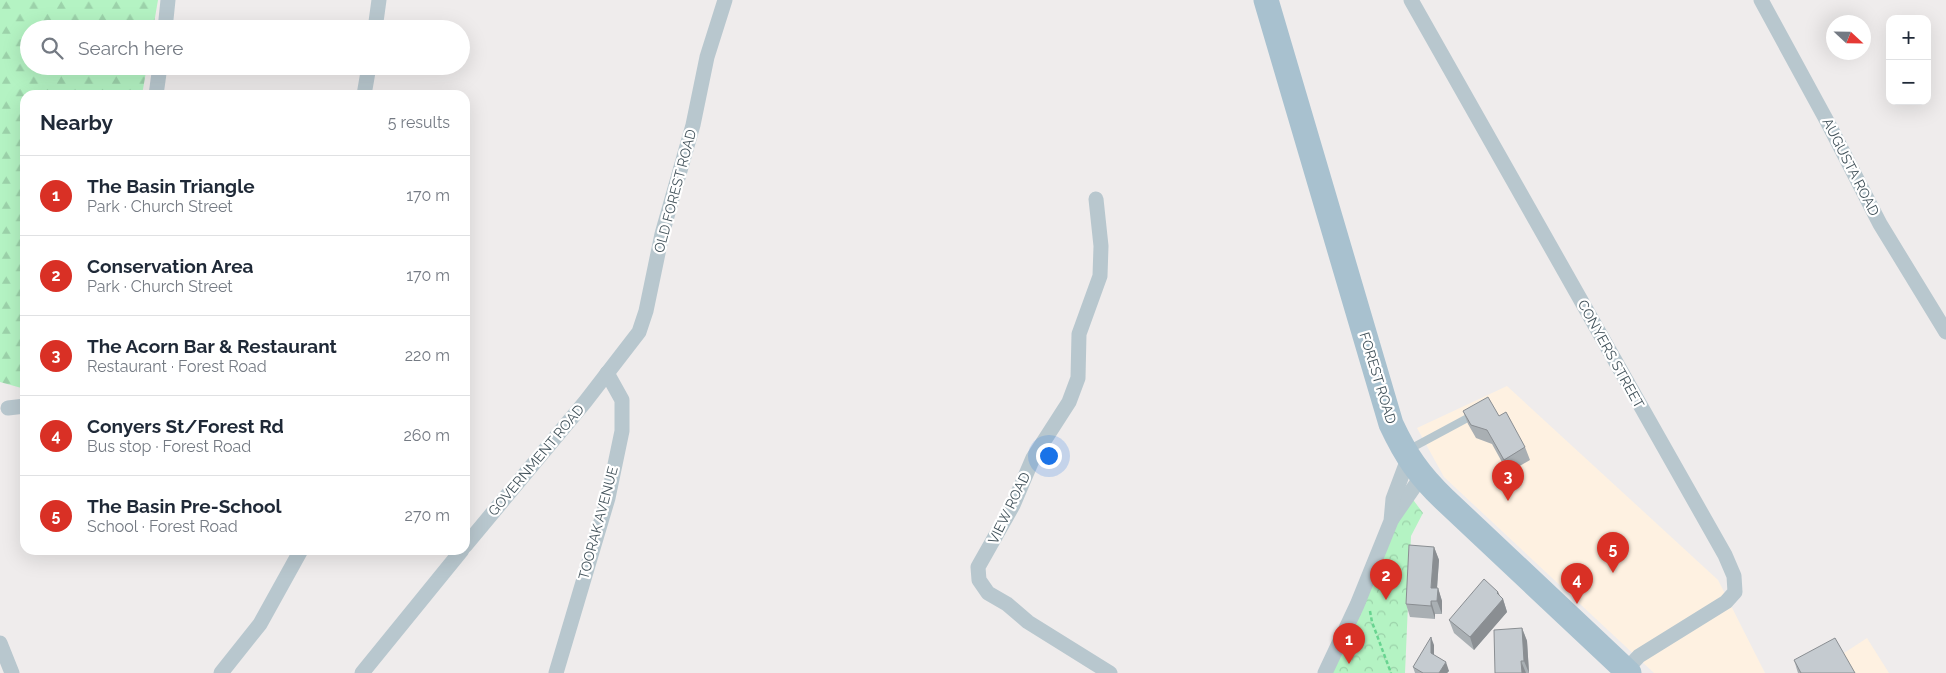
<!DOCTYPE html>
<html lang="en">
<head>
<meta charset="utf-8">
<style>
  body { margin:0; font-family:Raleway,sans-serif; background:#f2f2f3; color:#1f2937 }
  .controls { position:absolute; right:15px; top:15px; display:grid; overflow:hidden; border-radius:10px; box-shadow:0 5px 20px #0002 }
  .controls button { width:45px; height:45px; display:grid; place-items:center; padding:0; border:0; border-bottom:1px solid #e0e1e3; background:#fff; color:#1f2937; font:25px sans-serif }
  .compass { position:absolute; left:1826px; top:15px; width:45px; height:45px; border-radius:50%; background:#fff; box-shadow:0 5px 20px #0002; rotate:112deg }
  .you { position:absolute; left:1048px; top:455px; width:18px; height:18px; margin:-12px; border:4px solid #fff; border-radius:50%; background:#1a73e8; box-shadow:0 0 0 8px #1a73e833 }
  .badge { display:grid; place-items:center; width:32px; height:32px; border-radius:50%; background:#d93025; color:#fff; font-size:16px; font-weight:700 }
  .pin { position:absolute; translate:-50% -41px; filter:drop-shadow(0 1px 2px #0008) }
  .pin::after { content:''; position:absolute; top:26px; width:18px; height:15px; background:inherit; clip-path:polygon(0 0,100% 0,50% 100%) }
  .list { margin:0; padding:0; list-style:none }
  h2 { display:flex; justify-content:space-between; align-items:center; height:65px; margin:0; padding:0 20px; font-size:21px }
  h2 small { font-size:16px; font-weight:400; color:#747a83 }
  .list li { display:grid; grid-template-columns:32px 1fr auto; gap:15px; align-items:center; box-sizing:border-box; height:80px; padding:0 20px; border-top:1px solid #e0e1e3 }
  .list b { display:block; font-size:19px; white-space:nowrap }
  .list p { margin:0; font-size:16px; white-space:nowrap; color:#747a83 }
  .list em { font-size:16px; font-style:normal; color:#747a83 }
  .icon { flex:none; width:28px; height:28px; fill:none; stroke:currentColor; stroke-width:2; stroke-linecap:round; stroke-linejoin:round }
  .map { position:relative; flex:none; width:1946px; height:673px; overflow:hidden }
  .search { position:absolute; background:#fff; box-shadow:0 5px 20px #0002; left:20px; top:20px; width:450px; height:55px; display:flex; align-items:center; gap:12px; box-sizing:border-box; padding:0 18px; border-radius:28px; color:#747a83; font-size:19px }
  .panel { position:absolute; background:#fff; box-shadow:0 5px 20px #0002; left:20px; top:90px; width:450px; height:465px; border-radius:15px }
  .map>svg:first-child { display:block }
</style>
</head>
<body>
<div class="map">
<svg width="1946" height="673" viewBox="0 0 1946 673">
  <defs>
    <pattern id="forest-firs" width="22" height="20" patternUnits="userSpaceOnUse" patternTransform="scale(1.25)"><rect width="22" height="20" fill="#b4f3c3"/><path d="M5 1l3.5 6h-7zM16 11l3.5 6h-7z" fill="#9cd2aa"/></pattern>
    <pattern id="park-crowns" width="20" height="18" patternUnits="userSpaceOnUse" patternTransform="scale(1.25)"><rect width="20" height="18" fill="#b4f3c3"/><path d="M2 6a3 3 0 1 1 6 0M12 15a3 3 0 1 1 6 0" fill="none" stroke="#9cd2aa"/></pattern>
  </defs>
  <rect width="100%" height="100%" fill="#efecec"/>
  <g fill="#fef1e1">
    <polygon points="1507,386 1718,580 1765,673 1654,673 1444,477 1417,428"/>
    <polygon points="1867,638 1889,673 1808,673 1841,655"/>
  </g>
  <polygon fill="url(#forest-firs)" points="0,0 158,0 153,29 29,29 29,66 147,66 142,95 25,95 25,389 0,382"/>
  <polygon fill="url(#park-crowns)" points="1411,497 1423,513 1411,536 1405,673 1332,673 1386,544"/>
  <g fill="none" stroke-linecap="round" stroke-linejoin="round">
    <polyline stroke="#68d490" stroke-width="2.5" stroke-dasharray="4 2.5" stroke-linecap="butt" points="1370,611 1372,622 1391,673"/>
    <polyline stroke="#b8c7ce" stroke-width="8" points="1408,450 1475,414"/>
    <g stroke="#b8c7ce" stroke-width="15">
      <polyline points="1411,0 1725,555 1734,576 1735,592 1726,602 1639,656 1626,670"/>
      <polyline points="1761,0 1828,123 1880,224 1946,332"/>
      <polyline points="165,29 168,0"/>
      <polyline points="375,29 379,0"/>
      <polyline points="156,95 160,66"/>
      <polyline points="364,95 369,66"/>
      <polyline points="1096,199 1101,246 1100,276 1079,334 1078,378 1069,402 1033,458 1013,505 978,567 979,580 988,593 1007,604 1028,622 1110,673"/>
      <polyline points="8,408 25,406"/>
      <polyline points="1392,519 1421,477"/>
      <polyline points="465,546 585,402 639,332 646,311 662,234 693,125 707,57 725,0"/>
      <polyline points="0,643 12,673"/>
      <polyline points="221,673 260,624 301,550"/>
      <polyline points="362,673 462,550"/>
      <polyline points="556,673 608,498 622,431 622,400 607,373"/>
      <polyline points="1325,673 1357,605 1391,521 1393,499 1408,459"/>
    </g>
    <path stroke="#a8c1cf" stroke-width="25" d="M1266 0 1391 424C1406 456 1419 475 1444 499L1629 673"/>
  </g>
  <g fill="#a9afb3">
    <polygon points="1463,411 1499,416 1525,447 1530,460 1508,473 1492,444 1476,438 1468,424"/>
    <polygon points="1434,547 1439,560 1437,588 1438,588 1442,601 1442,614 1435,614 1435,619 1410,617 1406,604"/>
    <polygon points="1498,592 1500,597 1503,599 1507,612 1474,650 1454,633 1449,620"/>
    <polygon points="1522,628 1527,641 1529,673 1495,673"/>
    <polygon points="1434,645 1434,655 1449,671 1447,673 1415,673 1413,667"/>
    <polygon points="1794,660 1855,673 1798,673"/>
  </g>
  <g fill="#8a8e92">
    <polygon points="1434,547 1439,560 1436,601 1431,588"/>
    <polygon points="1438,588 1442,601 1442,614 1437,601"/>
    <polygon points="1498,592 1502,600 1503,599 1507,612 1474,650 1470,637"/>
    <polygon points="1431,601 1435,614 1435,619 1431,606"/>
    <polygon points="1522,628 1527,641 1529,673 1524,661"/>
    <polygon points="1431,637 1434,645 1434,662 1431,653"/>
    <polygon points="1521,661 1526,673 1522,673"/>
    <polygon points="1446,662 1449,671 1447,673 1439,673"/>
  </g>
  <g fill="#c5cbd0" stroke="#8a8e92">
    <polygon points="1488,397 1499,416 1506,412 1525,447 1504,460 1487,430 1471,425 1463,411"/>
    <polygon points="1409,545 1434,547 1431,588 1438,588 1437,601 1431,601 1431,606 1406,604"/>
    <polygon points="1484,579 1498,592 1497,593 1503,599 1470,637 1449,620"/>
    <polygon points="1522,628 1524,661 1521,661 1522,673 1495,673 1494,630"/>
    <polygon points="1431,637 1431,653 1446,662 1439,673 1423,673 1413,667"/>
    <polygon points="1835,638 1855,673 1801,673 1794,660"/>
  </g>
  <g text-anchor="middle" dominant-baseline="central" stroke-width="4.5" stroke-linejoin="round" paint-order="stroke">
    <g font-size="14" fill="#43535b" stroke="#fff">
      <text transform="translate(1851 167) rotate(63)">AUGUSTA ROAD</text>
      <text transform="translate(675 191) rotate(-75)">OLD FOREST ROAD</text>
      <text transform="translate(1611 354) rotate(61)">CONYERS STREET</text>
      <text transform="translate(1378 378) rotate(73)">FOREST ROAD</text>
      <text transform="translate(536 460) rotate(-50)">GOVERNMENT ROAD</text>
      <text transform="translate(1009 508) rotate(-64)">VIEW ROAD</text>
      <text transform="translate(598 523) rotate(-75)">TOORAK AVENUE</text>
    </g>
  </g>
</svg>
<div class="controls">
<button>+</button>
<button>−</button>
</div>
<svg class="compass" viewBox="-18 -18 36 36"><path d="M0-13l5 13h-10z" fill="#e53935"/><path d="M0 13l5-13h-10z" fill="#747a83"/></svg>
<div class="you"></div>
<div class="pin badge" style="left:1349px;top:664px">1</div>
<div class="pin badge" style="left:1386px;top:600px">2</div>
<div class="pin badge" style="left:1508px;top:501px">3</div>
<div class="pin badge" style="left:1577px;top:604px">4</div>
<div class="pin badge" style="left:1613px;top:573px">5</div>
<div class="search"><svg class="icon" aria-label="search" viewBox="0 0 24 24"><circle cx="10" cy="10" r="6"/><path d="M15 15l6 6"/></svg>Search here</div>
<section class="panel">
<h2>Nearby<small>5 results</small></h2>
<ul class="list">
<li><span class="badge">1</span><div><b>The Basin Triangle</b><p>Park · Church Street</p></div><em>170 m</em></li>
<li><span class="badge">2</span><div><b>Conservation Area</b><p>Park · Church Street</p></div><em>170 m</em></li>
<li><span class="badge">3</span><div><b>The Acorn Bar &amp; Restaurant</b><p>Restaurant · Forest Road</p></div><em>220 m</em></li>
<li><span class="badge">4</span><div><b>Conyers St/Forest Rd</b><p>Bus stop · Forest Road</p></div><em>260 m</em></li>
<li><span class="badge">5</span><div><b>The Basin Pre-School</b><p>School · Forest Road</p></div><em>270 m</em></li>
</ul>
</section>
</div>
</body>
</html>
